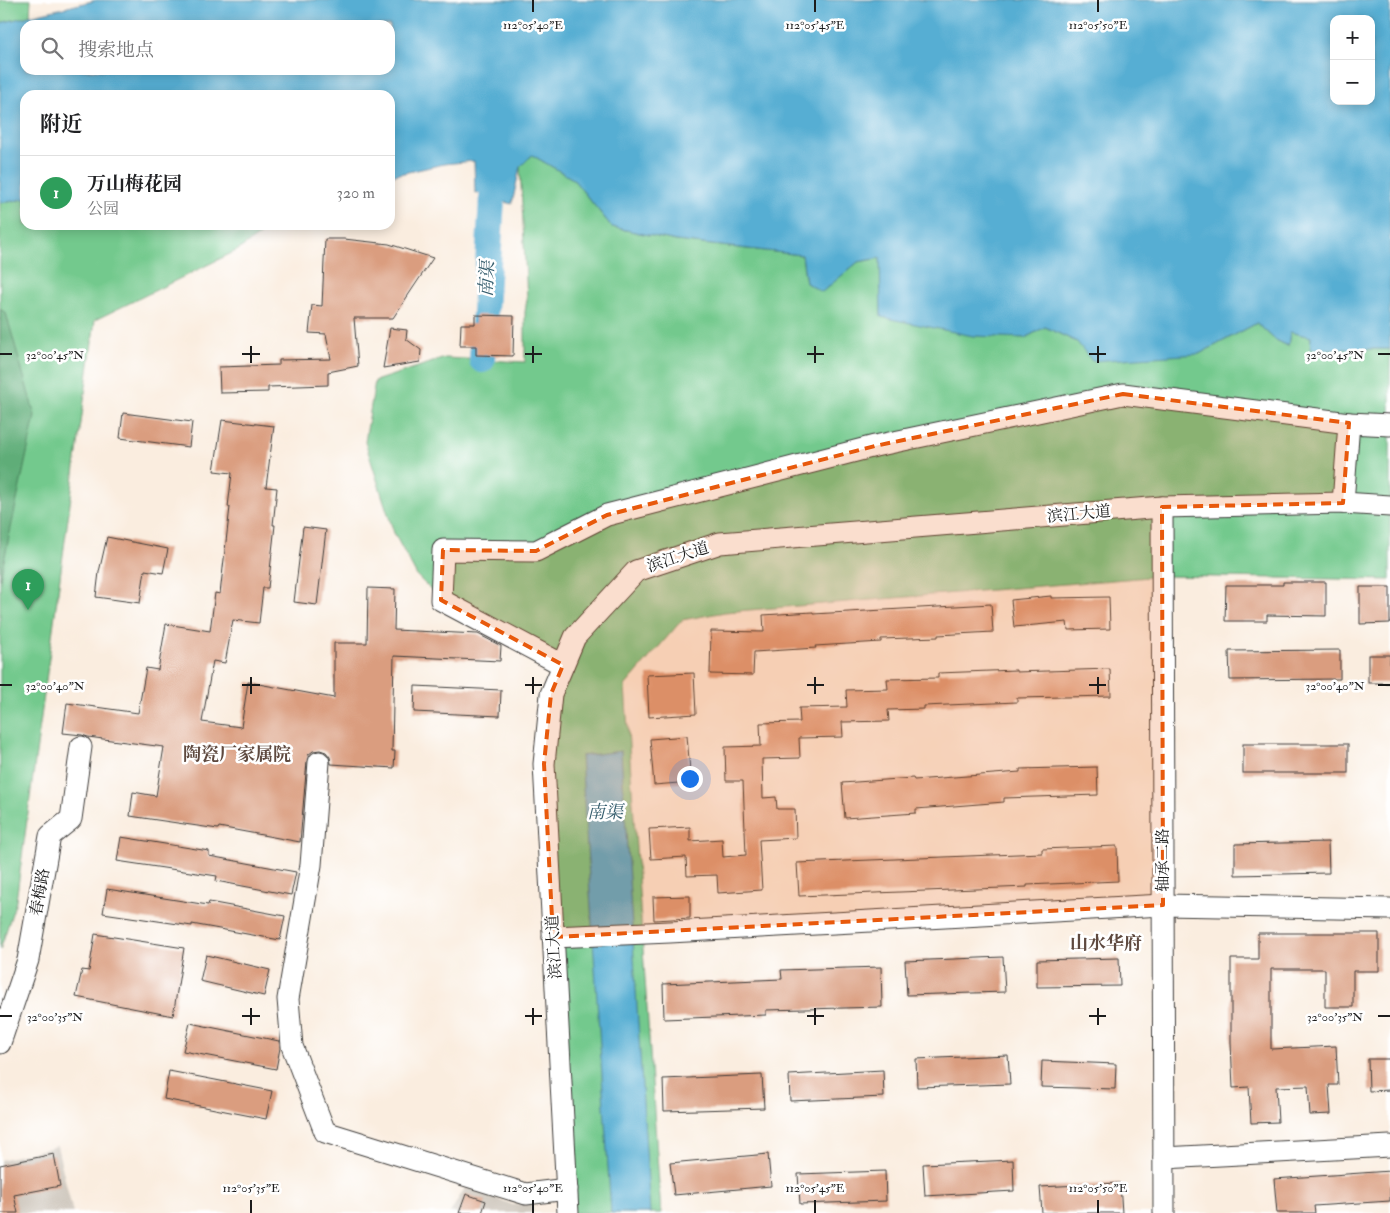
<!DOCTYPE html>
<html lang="zh">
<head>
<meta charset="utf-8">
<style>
  body { margin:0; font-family:"IM FELL Double Pica","Noto Serif SC",serif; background:#f2f2f2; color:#202124 }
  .controls { position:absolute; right:15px; top:15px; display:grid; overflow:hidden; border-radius:10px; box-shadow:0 2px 12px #0003 }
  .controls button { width:45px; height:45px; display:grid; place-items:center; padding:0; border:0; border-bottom:1px solid #e0e0e0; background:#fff; color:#202124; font:25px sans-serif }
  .you { position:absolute; left:689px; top:778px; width:18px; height:18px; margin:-12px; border:4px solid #fff; border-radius:50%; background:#1a73e8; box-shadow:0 0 0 8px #1a73e833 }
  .badge { display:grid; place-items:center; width:32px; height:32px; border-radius:50%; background:#0f766e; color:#fff; font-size:16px; font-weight:700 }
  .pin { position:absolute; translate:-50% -41px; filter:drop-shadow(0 1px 2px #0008) }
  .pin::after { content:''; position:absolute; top:26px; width:18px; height:15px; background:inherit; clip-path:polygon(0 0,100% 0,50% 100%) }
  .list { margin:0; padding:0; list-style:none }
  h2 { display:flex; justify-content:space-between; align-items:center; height:65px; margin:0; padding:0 20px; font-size:21px }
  h2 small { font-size:16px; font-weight:400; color:#757577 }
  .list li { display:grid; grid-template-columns:32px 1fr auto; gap:15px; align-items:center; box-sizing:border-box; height:75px; padding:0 20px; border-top:1px solid #e0e0e0 }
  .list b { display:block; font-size:19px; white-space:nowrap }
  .list p { margin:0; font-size:16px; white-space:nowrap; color:#757577 }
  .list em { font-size:16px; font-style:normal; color:#757577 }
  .icon { flex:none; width:28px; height:28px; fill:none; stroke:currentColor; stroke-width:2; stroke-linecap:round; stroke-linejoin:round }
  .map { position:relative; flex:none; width:1390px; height:1213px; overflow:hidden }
  .search { position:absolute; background:#fff; box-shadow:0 2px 12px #0003; left:20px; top:20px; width:375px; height:55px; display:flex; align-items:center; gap:12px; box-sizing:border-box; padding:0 18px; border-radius:15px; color:#757577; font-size:19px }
  .panel { position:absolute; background:#fff; box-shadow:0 2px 12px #0003; left:20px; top:90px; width:375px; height:140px; border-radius:15px }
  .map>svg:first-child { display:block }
</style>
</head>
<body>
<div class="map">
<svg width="1390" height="1213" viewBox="0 0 1390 1213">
  <rect width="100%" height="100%" fill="#fff"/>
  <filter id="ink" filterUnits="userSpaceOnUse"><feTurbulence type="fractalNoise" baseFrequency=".02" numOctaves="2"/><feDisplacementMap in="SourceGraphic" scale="10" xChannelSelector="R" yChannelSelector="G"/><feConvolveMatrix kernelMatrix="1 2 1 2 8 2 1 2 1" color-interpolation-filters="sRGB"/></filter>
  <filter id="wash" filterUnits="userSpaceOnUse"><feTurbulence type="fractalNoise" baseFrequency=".0096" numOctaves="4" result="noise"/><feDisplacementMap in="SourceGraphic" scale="20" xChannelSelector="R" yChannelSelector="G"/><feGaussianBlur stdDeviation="1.12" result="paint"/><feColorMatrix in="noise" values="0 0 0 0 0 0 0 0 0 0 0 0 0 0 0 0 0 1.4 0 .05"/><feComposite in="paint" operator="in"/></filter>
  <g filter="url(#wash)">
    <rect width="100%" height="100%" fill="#faeddf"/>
    <g fill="#cbc3b8">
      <polygon points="57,1146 73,1213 0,1213 0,1160"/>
      <polygon points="466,1186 513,1205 533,1202 533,1213 450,1213"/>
    </g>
    <g fill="#73c98d" stroke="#487254">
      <polygon points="0,0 31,0 30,16 0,23"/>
      <polygon points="532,155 573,179 612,227 676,241 802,255 806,283 822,291 858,262 881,258 881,317 1025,338 1045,327 1077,342 1199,354 1257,323 1274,339 1288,346 1290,332 1311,337 1311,349 1390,349 1390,580 1162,576 725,612 682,620 625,686 661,1213 568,1213 544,764 563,665 441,600 417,576 394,533 365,442 375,381 445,358 525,362 525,312 527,299 520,167"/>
      <polygon points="25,199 25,225 273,225 238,250 95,320 16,901 0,950 0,203"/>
    </g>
    <polygon fill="#5ead78" stroke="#3d644a" points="0,309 6,313 35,416 0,579"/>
    <g fill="#56aed3" stroke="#396578" fill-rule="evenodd">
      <path d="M97 0H1390V349H1310L1311 337 1290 332 1288 346 1274 339 1257 323 1199 354 1092 361 1077 342 1045 327 1025 338 973 336 881 317 880 258 858 262 822 292 806 283 802 255 676 241 612 227 573 179 532 155 520 167 512 204 492 199 475 192 474 161 444 164 390 176V95H25V199L0 203V23ZM1334 19H1371V101H1334ZM25 25H390V70H25Z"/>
      <polygon points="621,751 650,1213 611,1213 581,756"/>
    </g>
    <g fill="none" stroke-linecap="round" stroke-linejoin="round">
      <polyline stroke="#56aed3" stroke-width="26" points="482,360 492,199"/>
    </g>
    <g id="blocks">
      <g fill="#da9d7f">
        <polygon points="325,239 344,239 389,244 433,258 393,318 354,318 358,366 328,372 328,385 268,387 268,392 220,393 219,367 279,365 279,360 331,359 326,334 309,333 312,305 322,306"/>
        <polygon points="475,315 514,316 513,356 476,355 476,346 460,346 461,324 475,324"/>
        <polygon points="390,328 407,330 406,339 421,350 420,362 383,368"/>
        <polygon points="123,413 192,422 189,447 120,438"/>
        <polygon points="222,420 274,426 266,487 277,488 273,525 275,525 268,588 263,588 259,623 233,620 225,663 213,661 202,722 241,727 248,682 334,698 334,643 367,643 368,588 395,589 394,630 478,634 501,646 500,661 394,656 392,751 395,751 394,768 331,764 330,757 326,752 320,750 313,751 308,755 307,761 300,842 219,827 218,829 130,816 133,792 156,796 164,747 88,737 82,735 63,733 67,703 138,713 146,668 158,670 166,624 210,631 215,593 220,594 230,507 228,507 232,473 214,471"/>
        <polygon points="303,527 326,530 317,605 294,602"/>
        <polygon points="107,537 168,549 163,573 145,570 140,603 96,597 99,572"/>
        <polygon points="1283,582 1326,582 1326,616 1267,615 1267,621 1225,621 1226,585 1283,585"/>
        <polygon points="1360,587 1390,587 1390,623 1360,624"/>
        <polygon points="1051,596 1051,598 1109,597 1110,629 1068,630 1067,622 1014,627 1011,600"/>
        <polygon points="991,604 993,632 938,635 938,637 881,639 881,642 815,646 816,648 754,652 753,675 710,674 711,631 764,632 763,615 813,612 813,614"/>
        <polygon points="1340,650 1340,679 1230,680 1229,651"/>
        <rect x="1368" y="655" width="22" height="28"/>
        <polygon points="1110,669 1111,696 1017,698 1017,702 924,706 924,709 888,710 889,721 842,722 843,737 799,738 800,758 762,759 763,798 776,797 777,809 795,809 796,838 759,840 762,890 718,893 717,875 687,876 686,857 651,859 649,829 690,827 690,841 722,839 723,857 746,855 743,781 726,781 725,747 761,746 760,723 800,722 799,708 847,707 846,690 888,689 887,679 938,678 938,673 1016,670 1016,672"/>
        <polygon points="694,673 696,714 649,717 647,675"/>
        <polygon points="415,686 501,690 500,716 414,712"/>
        <polygon points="687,736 691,782 654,785 650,739"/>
        <rect x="1243" y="744" width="105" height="29"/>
        <polygon points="1097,767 1098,795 1004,798 1004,802 916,809 916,813 845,818 842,783 913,778 914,780 1020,772 1020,769"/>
        <polygon points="121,837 209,851 209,856 296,872 291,895 216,881 217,876 117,861"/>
        <polygon points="1328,842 1329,873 1235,875 1235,844"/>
        <polygon points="1117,846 1118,881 1027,885 1027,887 799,896 797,863 1042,853 1042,849"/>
        <polygon points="107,889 208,905 209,902 285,916 280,940 192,924 192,926 103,913"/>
        <polygon points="690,896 690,918 654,920 653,897"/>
        <polygon points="1258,933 1379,933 1379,971 1353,971 1353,1007 1325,1007 1325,969 1271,969 1271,1049 1336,1046 1338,1085 1329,1085 1331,1114 1310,1115 1308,1086 1276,1087 1278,1122 1251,1123 1249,1087 1233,1088 1231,1043 1231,959 1258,959"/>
        <polygon points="95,934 184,948 173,1016 76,997 82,970 89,971"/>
        <polygon points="206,955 270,970 264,996 200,981"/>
        <polygon points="1003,957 1005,992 907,995 905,961"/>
        <polygon points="1119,958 1120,986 1037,987 1037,960"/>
        <polygon points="881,967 882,1007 766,1010 766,1015 664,1019 663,984 782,979 781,970"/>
        <polygon points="190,1023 279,1041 280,1048 276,1069 183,1051"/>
        <polygon points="1008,1055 1010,1084 917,1087 916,1059"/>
        <polygon points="1368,1059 1390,1059 1390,1090 1369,1091"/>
        <polygon points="1042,1061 1116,1064 1115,1089 1041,1087"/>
        <polygon points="883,1070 884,1097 790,1101 789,1075"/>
        <polygon points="169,1071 272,1091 266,1119 164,1099"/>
        <polygon points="762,1075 764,1108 664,1111 663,1079"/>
        <polygon points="54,1154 60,1186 14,1195 18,1213 0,1213 0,1165"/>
        <polygon points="768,1154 771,1186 674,1195 670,1163"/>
        <polygon points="1013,1160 1014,1191 925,1196 923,1164"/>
        <polygon points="885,1171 886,1201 800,1204 798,1174"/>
        <polygon points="1390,1171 1390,1201 1314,1206 1315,1213 1277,1213 1274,1179"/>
        <polygon points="1120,1183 1122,1213 1042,1213 1040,1187"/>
        <polygon points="466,1194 486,1201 482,1213 459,1213"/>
      </g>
    </g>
  </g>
  <g filter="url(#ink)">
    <use href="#blocks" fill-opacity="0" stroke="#3d3b39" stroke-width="1"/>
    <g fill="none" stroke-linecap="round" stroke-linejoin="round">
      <defs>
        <g id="minor">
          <polyline points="1343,503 1349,423 1390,425"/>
          <polyline points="1162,507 1164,1213"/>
          <polyline points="563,665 441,600 443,550 536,551 607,515 875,446 1123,394 1349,423"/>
          <polyline points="319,762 311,865 288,999 292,1046 325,1132 526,1194 567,1189"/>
          <polyline points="553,937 670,932 1163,905 1390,909"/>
          <polyline points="0,1043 28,960 50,836 71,819 81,747"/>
          <polyline points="1164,1158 1390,1146"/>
          <polyline points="568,1213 544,764 551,694 575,637 636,571 720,543 1162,507 1343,503 1390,506"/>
        </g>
      </defs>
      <use href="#minor" stroke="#3d3b39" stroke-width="23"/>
      <use href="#minor" stroke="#fff" stroke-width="21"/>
    </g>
  </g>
  <path fill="#e8590c" fill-opacity="0.2" stroke="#e8590c" stroke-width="4" stroke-dasharray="10 6" stroke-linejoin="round" d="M1123 394 1349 423 1343 503 1162 507 1163 905 553 937 544 764 551 694 563 665 441 600 443 550 536 551 607 515 875 446Z"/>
  <path fill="none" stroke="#1c1c1c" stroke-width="2" d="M533 0V12M815 0V12M1098 0V12M251 346V363M533 346V363M815 346V363M1098 346V363M0 354H12M242 354H260M525 354H542M807 354H824M1089 354H1106M1378 354H1390M251 677V694M533 677V694M815 677V694M1098 677V694M0 685H12M242 685H260M525 685H542M807 685H824M1089 685H1106M1378 685H1390M251 1008V1025M533 1008V1025M815 1008V1025M1098 1008V1025M0 1016H12M242 1016H260M525 1016H542M807 1016H824M1089 1016H1106M1378 1016H1390M251 1200V1213M533 1200V1213M815 1200V1213M1098 1200V1213"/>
  <g text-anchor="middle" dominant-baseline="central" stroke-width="5" stroke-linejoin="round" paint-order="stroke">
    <g font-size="16" fill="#1c1c1c" stroke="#fff">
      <text transform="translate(1079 514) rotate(-5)">滨江大道</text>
      <text transform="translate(678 557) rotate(-18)">滨江大道</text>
      <text transform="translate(1163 860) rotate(-90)">轴承二路</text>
      <text transform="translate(40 892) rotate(-80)">春梅路</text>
      <text transform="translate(554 947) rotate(-93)">滨江大道</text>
    </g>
    <g font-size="18" font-style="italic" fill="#365e6e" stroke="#fff">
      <text transform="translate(487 279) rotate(-87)">南渠</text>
      <text x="605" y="812">南渠</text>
    </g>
    <g font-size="18" font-weight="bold" fill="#5e493f" stroke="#fff">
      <text x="237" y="754">陶瓷厂家属院</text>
      <text x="1106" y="943">山水华府</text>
    </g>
  </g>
  <g font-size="12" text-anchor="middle" fill="#1c1c1c" stroke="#fff" stroke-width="5" stroke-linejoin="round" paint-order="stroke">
    <text x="533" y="29">112°05'40"E</text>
    <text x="815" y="29">112°05'45"E</text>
    <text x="1098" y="29">112°05'50"E</text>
    <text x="55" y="359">32°00'45"N</text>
    <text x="1335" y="359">32°00'45"N</text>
    <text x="55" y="690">32°00'40"N</text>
    <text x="1335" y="690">32°00'40"N</text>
    <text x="55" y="1021">32°00'35"N</text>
    <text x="1335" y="1021">32°00'35"N</text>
    <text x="251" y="1192">112°05'35"E</text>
    <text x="533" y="1192">112°05'40"E</text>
    <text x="815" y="1192">112°05'45"E</text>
    <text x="1098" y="1192">112°05'50"E</text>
  </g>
</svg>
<div class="controls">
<button>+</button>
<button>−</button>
</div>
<div class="you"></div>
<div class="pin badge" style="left:28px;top:610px;background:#2e9e5b">1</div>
<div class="search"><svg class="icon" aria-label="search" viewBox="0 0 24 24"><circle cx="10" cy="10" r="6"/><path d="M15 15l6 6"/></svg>搜索地点</div>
<section class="panel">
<h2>附近<small></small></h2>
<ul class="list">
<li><span class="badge" style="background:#2e9e5b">1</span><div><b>万山梅花园</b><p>公园</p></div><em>320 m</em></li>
</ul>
</section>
</div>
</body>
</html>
